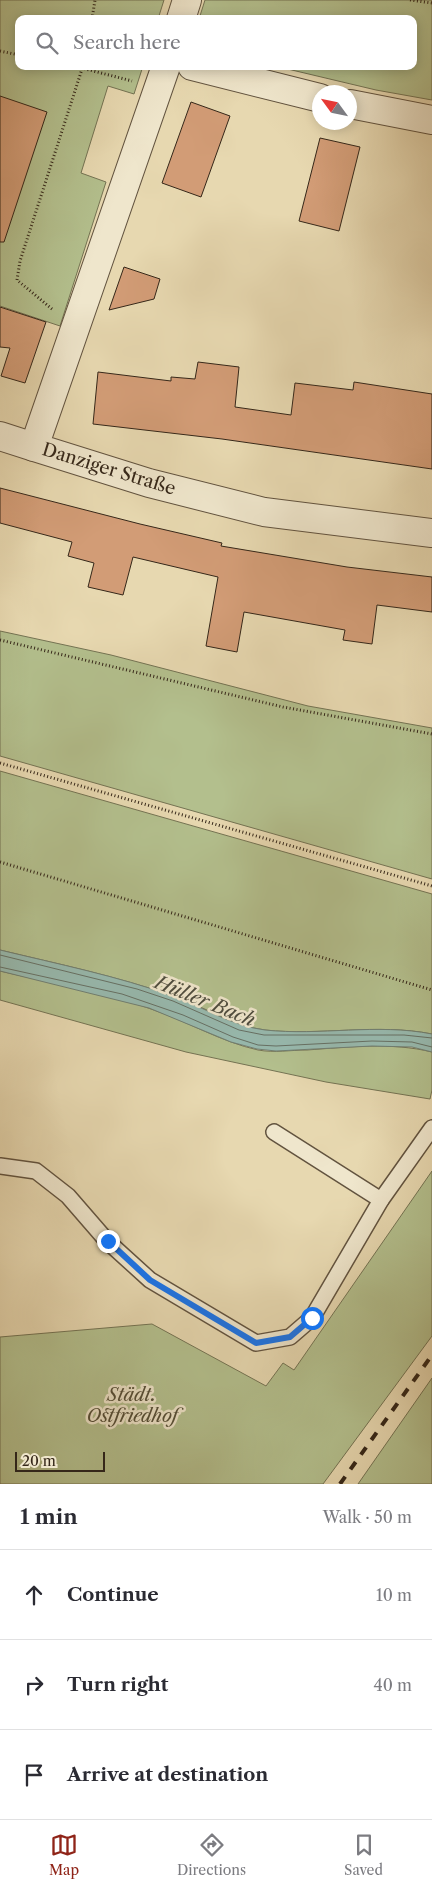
<!DOCTYPE html>
<html lang="en">
<head>
<meta charset="utf-8">
<style>
  body { margin:0; font-family:"Libre Caslon Text",serif; background:#f2f2f3; color:#2b2b33 }
  .compass { position:absolute; left:312px; top:85px; width:45px; height:45px; border-radius:50%; background:#fff; box-shadow:0 2px 12px #0003; rotate:303deg }
  .scale { position:absolute; left:15px; bottom:12px; width:90px; box-sizing:border-box; padding-left:5px; border:2px solid #352719; border-top:0; font-size:14px; line-height:18px; white-space:nowrap; color:#352719; -webkit-text-stroke:4px #efe6cc; paint-order:stroke }
  .stop { position:absolute; width:15px; height:15px; margin:-11px; border:4px solid #1a73e8; border-radius:50%; background:#fff }
  .stop.end { background:#1a73e8; border-color:#fff; box-shadow:0 1px 5px #0008 }
  .list { margin:0; padding:0; list-style:none }
  h2 { display:flex; justify-content:space-between; align-items:center; height:65px; margin:0; padding:0 20px; font-size:21px }
  h2 small { font-size:16px; font-weight:400; color:#7c7c81 }
  .list li { display:grid; grid-template-columns:32px 1fr auto; gap:15px; align-items:center; box-sizing:border-box; height:90px; padding:0 20px; border-top:1px solid #e1e1e2 }
  .list b { display:block; font-size:19px; white-space:nowrap }
  .list em { font-size:16px; font-style:normal; color:#7c7c81 }
  .icon { flex:none; width:28px; height:28px; fill:none; stroke:currentColor; stroke-width:2; stroke-linecap:round; stroke-linejoin:round }
  .map { position:relative; flex:none; width:432px; height:1484px; overflow:hidden }
  .search { position:absolute; background:#fff; box-shadow:0 2px 12px #0003; left:15px; right:15px; top:15px; height:55px; display:flex; align-items:center; gap:12px; box-sizing:border-box; padding:0 18px; border-radius:10px; color:#7c7c81; font-size:19px }
  .sheet { height:335px; background:#fff }
  nav { display:flex; justify-content:space-around; align-items:center; box-sizing:border-box; height:70px; border-top:1px solid #e1e1e2; background:#fff; font-size:14px; color:#7c7c81 }
  nav a { display:grid; justify-items:center; gap:2px }
  nav .on { color:#8f2418 }
  .map>svg:first-child { display:block }
</style>
</head>
<body>
<div class="map">
<svg width="432" height="1484" viewBox="0 0 432 1484">
  <rect width="100%" height="100%" fill="#e7d8b0"/>
  <filter id="stains"><feTurbulence type="fractalNoise" baseFrequency=".004" numOctaves="4"/><feColorMatrix values="0 0 0 0 .2 0 0 0 0 .09 0 0 0 0 .02 0 0 0 .5 -.17"/></filter>
  <radialGradient id="worn" r=".72"><stop offset=".6" stop-color="#630" stop-opacity="0"/><stop offset="1" stop-color="#630" stop-opacity=".3"/></radialGradient>
  <g fill="#b3bf8d" stroke="#747353">
    <polygon points="0,0 164,0 158,19 19,19 19,66 143,66 134,94 108,86 81,173 106,182 60,326 0,306"/>
    <polygon points="205,0 432,0 432,100 376,90 275,66 413,66 413,19 199,19"/>
    <polygon points="0,631 111,655 308,706 432,728 432,879 0,756"/>
    <path d="M0 771 432 894V1034C377 1023 320 1036 265 1030 232 1026 204 1006 173 996 116 976 58 964 0 950Z"/>
    <path d="M0 971C50 983 103 991 151 1009 187 1021 221 1042 258 1050 274 1053 291 1050 307 1050 349 1047 391 1042 432 1052V1090L430 1099 326 1082 186 1052 0 1000Z"/>
    <polygon points="432,1171 432,1336 323,1484 0,1484 0,1337 152,1324 266,1386 283,1363 294,1370"/>
    <polygon points="432,1378 432,1484 358,1484"/>
  </g>
  <path fill="#97b9ae" stroke="#707f72" d="M0 950C58 964 117 976 173 996 203 1007 232 1026 265 1030 320 1036 377 1023 432 1034V1052L412 1047 372 1046 276 1051 257 1049 231 1042 149 1008 0 971Z"/>
  <g fill="none" stroke-linecap="round" stroke-linejoin="round">
    <g stroke="#667064" stroke-width="1">
      <polyline points="0,955 137,989 173,1001 239,1030 264,1035 404,1035 432,1038"/>
      <polyline points="0,967 122,994 183,1015 233,1037 258,1045 276,1046 372,1041 412,1042 432,1047"/>
    </g>
  </g>
  <g fill="#d29c76" stroke="#352719">
    <polygon points="0,96 47,112 4,242 0,242"/>
    <polygon points="191,102 230,116 201,197 162,183"/>
    <polygon points="320,138 360,147 339,231 299,221"/>
    <polygon points="124,267 160,279 154,299 109,310"/>
    <polygon points="0,307 46,322 25,383 1,376 10,348 0,347"/>
    <polygon points="198,362 239,367 235,407 291,415 295,383 353,390 354,382 432,394 432,469 222,439 93,424 98,372 171,381 171,377 195,379"/>
    <polygon points="0,488 140,524 222,543 221,546 347,567 432,577 432,612 377,605 372,644 343,640 345,630 244,612 237,652 206,646 218,577 133,557 123,595 88,587 94,563 68,556 72,542 0,523"/>
  </g>
  <g fill="none" stroke-linecap="round" stroke-linejoin="round">
    <defs>
      <g id="lane">
        <polyline points="274,1132 381,1200"/>
        <polyline points="0,1166 36,1171 68,1196 107,1241 150,1280 256,1343 290,1337 312,1318 381,1200 432,1128"/>
      </g>
      <g id="street">
        <polyline points="181,19 187,0"/>
        <polyline points="166,66 34,447 149,483 264,512 432,533"/>
        <polyline points="192,66 320,98"/>
        <polyline points="350,104 432,120"/>
        <polyline points="0,436 34,447"/>
      </g>
    </defs>
    <use href="#lane" stroke="#62533f" stroke-width="18"/>
    <use href="#street" stroke="#62533f" stroke-width="30"/>
    <g stroke="#352719" stroke-width="3" stroke-dasharray="1 2.5" stroke-linecap="butt">
      <polyline points="410,0 432,3"/>
      <polyline points="92,19 95,0"/>
      <polyline points="0,51 19,55"/>
      <polyline points="74,66 132,81"/>
      <polyline points="52,309 17,280 20,261 83,66"/>
      <polyline points="0,640 283,707 432,734"/>
      <polyline points="0,763 432,886"/>
      <polyline points="0,862 432,990"/>
    </g>
    <use href="#lane" stroke="#efe6cc" stroke-width="15"/>
    <use href="#street" stroke="#efe6cc" stroke-width="28"/>
    <polyline stroke="#352719" stroke-width="4" stroke-dasharray="9 9" stroke-linecap="butt" points="340,1484 432,1355"/>
  </g>
  <g fill="none" stroke-linecap="round" stroke-linejoin="round">
    <polyline stroke="#1a73e8" stroke-width="6" points="108,1241 150,1280 256,1343 290,1337 312,1318"/>
  </g>
  <g text-anchor="middle" dominant-baseline="central" stroke-width="5" stroke-linejoin="round" paint-order="stroke">
    <g font-size="18" fill="#352719" stroke="#efe6cc">
      <text transform="translate(109 469) rotate(17)">Danziger Straße</text>
    </g>
    <g font-size="18" font-style="italic" fill="#544d36" stroke="#efe6cc">
      <text x="132" y="1395">Städt.<tspan x="132" dy="21">Ostfriedhof</tspan></text>
    </g>
    <g font-size="19" font-style="italic" fill="#4e4c3e" stroke="#efe6cc">
      <text transform="translate(205 1001) rotate(22)">Hüller Bach</text>
    </g>
  </g>
  <rect width="100%" height="100%" filter="url(#stains)"/>
  <rect width="100%" height="100%" fill="url(#worn)"/>
</svg>
<svg class="compass" viewBox="-18 -18 36 36"><path d="M0-13l5 13h-10z" fill="#e53935"/><path d="M0 13l5-13h-10z" fill="#7c7c81"/></svg>
<div class="scale">20 m</div>
<div class="stop" style="left:312px;top:1318px"></div>
<div class="stop end" style="left:108px;top:1241px"></div>
<div class="search"><svg class="icon" aria-label="search" viewBox="0 0 24 24"><circle cx="10" cy="10" r="6"/><path d="M15 15l6 6"/></svg>Search here</div>
</div>
<section class="sheet">
<h2>1 min<small>Walk · 50 m</small></h2>
<ul class="list">
<li><svg class="icon" aria-label="ahead" viewBox="0 0 24 24"><path d="M12 20V5M6 11l6-6 6 6"/></svg><div><b>Continue</b></div><em>10 m</em></li>
<li><svg class="icon" aria-label="right" viewBox="0 0 24 24"><path d="M7 20v-9h11M14 6l5 5-5 5"/></svg><div><b>Turn right</b></div><em>40 m</em></li>
<li><svg class="icon" aria-label="arrive" viewBox="0 0 24 24"><path d="M6 21V4h12l-3 4 3 4H6"/></svg><div><b>Arrive at destination</b></div></li>
</ul>
</section>
<nav>
<a class="on"><svg class="icon" aria-label="map" viewBox="0 0 24 24"><path d="M3 6l6-2 6 2 6-2v14l-6 2-6-2-6 2zM9 4v14M15 6v14"/></svg>Map</a>
<a><svg class="icon" aria-label="directions" viewBox="0 0 24 24"><path d="M12 3l9 9-9 9-9-9zM9 14v-3h6M13 9l2 2-2 2"/></svg>Directions</a>
<a><svg class="icon" aria-label="saved" viewBox="0 0 24 24"><path d="M7 4h10v16l-5-4-5 4z"/></svg>Saved</a>
</nav>
</body>
</html>
